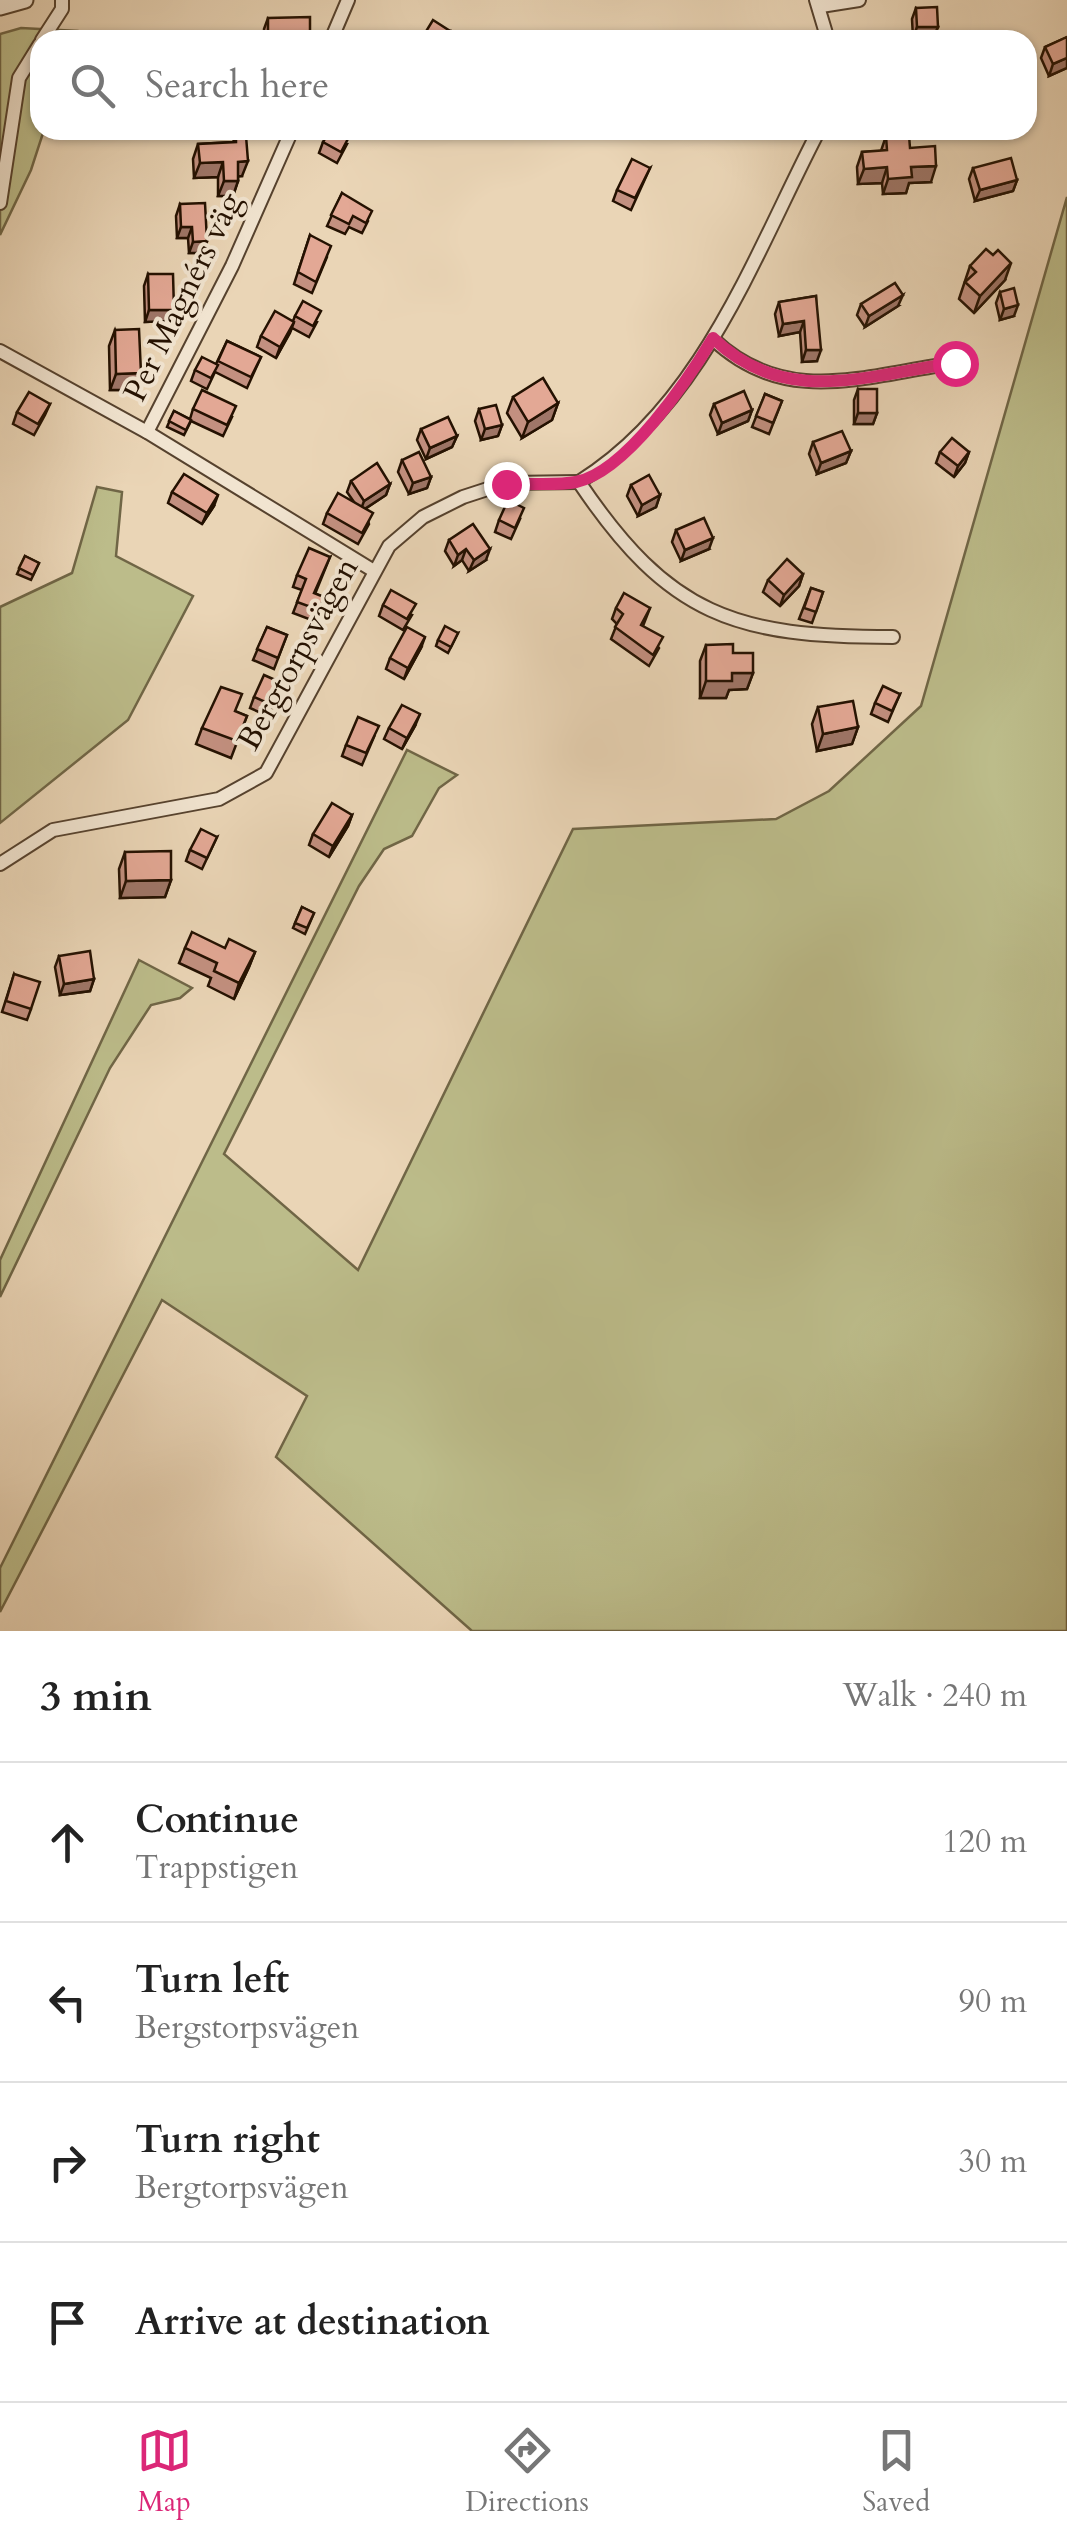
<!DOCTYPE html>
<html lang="en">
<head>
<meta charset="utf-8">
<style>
  body { margin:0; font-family:Cardo,serif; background:#f6f6f6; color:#222 }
  .stop { position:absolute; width:30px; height:30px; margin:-22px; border:8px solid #db2777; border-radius:50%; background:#fff }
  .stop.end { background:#db2777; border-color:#fff; box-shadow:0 2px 10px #0008 }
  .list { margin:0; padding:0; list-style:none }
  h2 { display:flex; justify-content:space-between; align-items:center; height:130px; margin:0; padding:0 40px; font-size:42px }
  h2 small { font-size:32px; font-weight:400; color:#767676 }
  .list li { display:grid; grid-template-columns:65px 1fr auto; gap:30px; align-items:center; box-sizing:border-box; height:160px; padding:0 40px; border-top:2px solid #e0e0e0 }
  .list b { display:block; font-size:38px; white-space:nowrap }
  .list p { margin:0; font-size:32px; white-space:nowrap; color:#767676 }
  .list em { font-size:32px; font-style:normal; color:#767676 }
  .icon { flex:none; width:55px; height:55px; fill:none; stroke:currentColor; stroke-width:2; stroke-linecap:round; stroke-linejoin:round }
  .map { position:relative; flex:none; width:1067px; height:1631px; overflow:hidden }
  .search { position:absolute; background:#fff; box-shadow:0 2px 8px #0004; left:30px; right:30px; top:30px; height:110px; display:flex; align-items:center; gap:25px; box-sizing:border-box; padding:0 35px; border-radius:30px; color:#767676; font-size:38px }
  .sheet { height:770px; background:#fff }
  nav { display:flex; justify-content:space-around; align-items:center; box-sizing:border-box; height:140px; border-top:2px solid #e0e0e0; background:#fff; font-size:28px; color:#767676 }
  nav a { display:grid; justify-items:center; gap:5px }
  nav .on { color:#db2777 }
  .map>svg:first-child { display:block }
</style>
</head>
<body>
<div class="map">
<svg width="1067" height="1631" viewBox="0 0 1067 1631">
  <rect width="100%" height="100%" fill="#ead5b6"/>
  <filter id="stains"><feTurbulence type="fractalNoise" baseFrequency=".002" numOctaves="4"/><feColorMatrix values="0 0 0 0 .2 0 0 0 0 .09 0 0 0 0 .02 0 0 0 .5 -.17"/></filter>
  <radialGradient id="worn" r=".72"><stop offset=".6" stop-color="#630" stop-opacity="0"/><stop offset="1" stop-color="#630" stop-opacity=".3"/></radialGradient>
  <g fill="#bcbc8a" stroke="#706646" stroke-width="2.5">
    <polygon points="21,28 77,31 74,40 40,40 40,130 44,130 31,170 0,235 0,34"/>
    <polygon points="1067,197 1067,1631 472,1631 276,1457 307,1396 162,1300 0,1612 0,1568 407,750 457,775 439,788 412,836 384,849 359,886 224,1154 358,1270 573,829 776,819 829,791 921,706"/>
    <polygon points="97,487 122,492 116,556 193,596 128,720 0,823 0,607 72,573"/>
    <polygon points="139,960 192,988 180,998 151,1005 110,1068 0,1297 0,1260"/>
  </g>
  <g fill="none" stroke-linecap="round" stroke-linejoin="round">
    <defs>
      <g id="minor">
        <polyline points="816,0 828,40"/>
        <polyline points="821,6 859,0"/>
        <polyline points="42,40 62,9 62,0"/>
        <polyline points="331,40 348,0"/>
        <polyline points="0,203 19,78 40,44"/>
        <path d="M713 339C786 408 865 375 955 363"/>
        <polyline points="0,351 147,432 374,571"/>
        <polyline points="147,432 232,266 292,130"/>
        <path d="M579 482C703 405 754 255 819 130"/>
        <path d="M579 482C669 616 735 637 893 637"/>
        <polyline points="0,864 53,830 219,799 266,773 389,546 423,517 463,497 506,483 579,482"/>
      </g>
      <polyline id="tertiary" points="0,7 25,0"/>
    </defs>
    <use href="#minor" stroke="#56422e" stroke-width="16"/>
    <use href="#tertiary" stroke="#56422e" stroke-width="19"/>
    <use href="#minor" stroke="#f1e4d0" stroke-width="12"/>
    <use href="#tertiary" stroke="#f1e4d0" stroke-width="15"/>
  </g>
  <g fill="#c39080" stroke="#241101" stroke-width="2.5">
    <polygon points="916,8 938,27 933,38 913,38 912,19"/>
    <polygon points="268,18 309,40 264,40 264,29"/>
    <polygon points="450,31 447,40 422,40 425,33"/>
    <polygon points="1067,37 1067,68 1049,76 1041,58 1045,47"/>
    <polygon points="236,136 242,176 238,176 238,181 233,196 218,196 218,177 194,178 193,159 198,144 233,142"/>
    <polygon points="886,136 910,148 931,182 909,183 906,193 883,194 882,183 858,184 857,167 862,152 881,151"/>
    <polygon points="323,142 347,144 337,163 319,153"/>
    <polygon points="650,168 631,210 613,201 617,190"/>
    <polygon points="973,168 1017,180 1013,191 975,201 969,179"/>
    <polygon points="342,193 368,221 362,233 349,227 345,234 327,226"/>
    <polygon points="180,204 207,241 203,253 189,253 188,238 177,238 176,216"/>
    <polygon points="310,235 327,257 312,293 294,284"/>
    <polygon points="970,266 1005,280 974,313 959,299"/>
    <polygon points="148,274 170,321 145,322 144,286"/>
    <polygon points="1000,292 1014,316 1000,320 996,303"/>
    <polygon points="816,296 817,361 802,362 800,332 779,336 775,314 779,302"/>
    <polygon points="861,304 898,306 865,327 857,315"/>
    <polygon points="295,316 317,322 309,337 292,328 276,358 257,347 261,336 293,321"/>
    <polygon points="115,330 135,390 110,390 109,346"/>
    <polygon points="227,341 261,357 247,388 215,372 207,389 191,381 195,370 216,364"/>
    <polygon points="858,389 877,413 873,424 854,424 854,400"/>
    <polygon points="765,394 782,401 769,434 752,427"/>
    <polygon points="513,397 558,403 552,420 522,438 507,413"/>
    <polygon points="50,404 45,415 34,435 13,424 17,412"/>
    <polygon points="714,404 752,410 748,421 718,434 710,415"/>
    <polygon points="193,409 232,417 223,436 191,421 184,435 167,427 174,411 190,419"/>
    <polygon points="479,409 502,425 498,436 481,440 475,421"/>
    <polygon points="421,429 457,436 452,447 426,459 417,440"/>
    <polygon points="813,442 851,451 846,463 817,474 809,454"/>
    <polygon points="940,452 969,452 965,463 954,477 936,463"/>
    <polygon points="402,460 431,477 427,488 409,494 398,472"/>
    <polygon points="351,481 390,484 386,495 365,509 369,524 358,544 323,524 327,513 354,502 347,492"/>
    <polygon points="631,485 660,495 656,507 638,516 627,496"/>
    <polygon points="172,492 214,506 202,524 168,503"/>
    <polygon points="520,519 511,539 495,532 499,520"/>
    <polygon points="676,530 709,549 681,561 672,542"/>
    <polygon points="449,540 486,560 469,571 462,560 454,566 445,551"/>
    <polygon points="25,556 39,563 31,580 17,574"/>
    <polygon points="330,557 315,594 324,597 314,621 293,613 302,590 293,587 297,575"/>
    <polygon points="803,574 799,586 780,606 763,592 768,580"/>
    <polygon points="811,588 823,592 812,623 799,619"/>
    <polygon points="383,605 412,615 403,630 379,616"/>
    <polygon points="616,608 650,608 643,626 659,648 649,666 611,639 617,624 612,619"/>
    <polygon points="267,627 287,635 274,669 253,660"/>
    <polygon points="458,633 448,653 436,646 438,640"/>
    <polygon points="706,645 733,653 753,673 747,689 729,690 726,698 700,698 700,661"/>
    <polygon points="421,648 404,679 386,669 390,658"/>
    <polygon points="278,694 268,716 250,708 254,697"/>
    <polygon points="900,694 888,722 871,714 875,703"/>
    <polygon points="818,707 858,727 852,744 817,751 812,724"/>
    <polygon points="236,712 247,716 231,758 196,744 202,728"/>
    <polygon points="415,726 402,749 384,739 389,728"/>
    <polygon points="374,737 362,765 342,756 346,745"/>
    <polygon points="352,815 348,826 329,857 309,845 313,834"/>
    <polygon points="217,837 202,869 186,861 190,850"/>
    <polygon points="125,852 171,880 165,897 120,898 119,869"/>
    <polygon points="302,907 314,913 305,934 293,928"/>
    <polygon points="185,948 225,948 255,952 249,967 234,999 208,986 211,978 179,963"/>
    <polygon points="59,956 94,979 90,991 60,995 55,967"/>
    <polygon points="14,974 31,1009 27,1020 2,1012"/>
  </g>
  <g fill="#9f7668" stroke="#241101" stroke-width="2.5">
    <polygon points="917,27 938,27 933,38 913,38"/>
    <polygon points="1067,58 1067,68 1049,76 1053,64"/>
    <polygon points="248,161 242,176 232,177 238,162"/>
    <polygon points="223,162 218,177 194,178 200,163"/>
    <polygon points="936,166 931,182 909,183 906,193 883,194 888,179 911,167"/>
    <polygon points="887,167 882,183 858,184 864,169"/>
    <polygon points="1017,180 1013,191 975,201 980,190"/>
    <polygon points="224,181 238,181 233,196 218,196"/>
    <polygon points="181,227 192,227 188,238 177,238"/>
    <polygon points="207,241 203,253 189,253 193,242"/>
    <polygon points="1011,263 1005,280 974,313 980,296"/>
    <polygon points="903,295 898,306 865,327 869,316"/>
    <polygon points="1018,305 1014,316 1000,320 1004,309"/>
    <polygon points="149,310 174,310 170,321 145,322"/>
    <polygon points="804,321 800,332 779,336 783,324"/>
    <polygon points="294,322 290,333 276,358 280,347"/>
    <polygon points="806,350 821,350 817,361 802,362"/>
    <polygon points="141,373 135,390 110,390 116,374"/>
    <polygon points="558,403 552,420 522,438 528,422"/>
    <polygon points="752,410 748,421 718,434 722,423"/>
    <polygon points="858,413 877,413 873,424 854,424"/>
    <polygon points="502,425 498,436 481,440 485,429"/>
    <polygon points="457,436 452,447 426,459 430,448"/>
    <polygon points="851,451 846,463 817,474 821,463"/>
    <polygon points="969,452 965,463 954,477 958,466"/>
    <polygon points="431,477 427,488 409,494 413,483"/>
    <polygon points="390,484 386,495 360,512 364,501"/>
    <polygon points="218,495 214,506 202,524 207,513"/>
    <polygon points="660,495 656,507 638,516 642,505"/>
    <polygon points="713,538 709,549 681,561 685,550"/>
    <polygon points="466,549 462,560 454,566 458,555"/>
    <polygon points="490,549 486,560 469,571 474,560"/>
    <polygon points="803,574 799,586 780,606 784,595"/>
    <polygon points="425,637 421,648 404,679 408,668"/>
    <polygon points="732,673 753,673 747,689 729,690 726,698 700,698 706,681"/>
    <polygon points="420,714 415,726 402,749 407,738"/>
    <polygon points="858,727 852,744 817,751 823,734"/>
    <polygon points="352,815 348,826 329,857 333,846"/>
    <polygon points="171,880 165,897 120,898 126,881"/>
    <polygon points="255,952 249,967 234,999 239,983"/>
    <polygon points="94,979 90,991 60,995 64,984"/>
  </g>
  <g fill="#e3a895" stroke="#241101" stroke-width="2.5">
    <polygon points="937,7 938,27 917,27 916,8"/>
    <polygon points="310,17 310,37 301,37 301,40 287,40 286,37 268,32 268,18"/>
    <polygon points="433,20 450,31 445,40 437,40 425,33"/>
    <polygon points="1067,37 1067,58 1053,64 1045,47"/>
    <polygon points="330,130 346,130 351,133 341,152 323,142"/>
    <polygon points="909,135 910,148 935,146 936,166 911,167 912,177 888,179 887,167 864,169 862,152 887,150 886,136"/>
    <polygon points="236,136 246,136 248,161 238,162 238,181 224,181 223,162 200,163 198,144 236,142"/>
    <polygon points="1011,158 1017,180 980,190 973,168"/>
    <polygon points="632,159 650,168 635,198 617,190"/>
    <polygon points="342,193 372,211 366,223 353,216 349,224 331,215"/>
    <polygon points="205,203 207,241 193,242 192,227 181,227 180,204"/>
    <polygon points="310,235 331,246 316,282 298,272"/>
    <polygon points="986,249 993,255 998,250 1011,263 980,296 965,282 976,272 970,266"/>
    <polygon points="148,274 173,274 174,310 149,310"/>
    <polygon points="895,283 903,295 869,316 861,304"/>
    <polygon points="1014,288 1018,305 1004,309 1000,292"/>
    <polygon points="816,296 821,350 806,350 804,321 783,324 779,302"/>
    <polygon points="303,301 321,311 313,326 295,316"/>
    <polygon points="275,311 294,322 280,347 261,336"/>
    <polygon points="139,329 141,373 116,374 115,330"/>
    <polygon points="227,341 261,357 251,377 218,361"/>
    <polygon points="202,357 218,365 211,378 195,370"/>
    <polygon points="543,378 558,403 528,422 513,397"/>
    <rect x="858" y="389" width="19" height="24"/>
    <polygon points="202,390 236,406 227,425 193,409"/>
    <polygon points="744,391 752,410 722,423 714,404"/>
    <polygon points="29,392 50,404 38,424 17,412"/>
    <polygon points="765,394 782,401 773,423 756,416"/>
    <polygon points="496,405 502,425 485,429 479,409"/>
    <polygon points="174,411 191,420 186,430 169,421"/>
    <polygon points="448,417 457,436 430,448 421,429"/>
    <polygon points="842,431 851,451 821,463 813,442"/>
    <polygon points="952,438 969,452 958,466 940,452"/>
    <polygon points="419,452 431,477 413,483 402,460"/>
    <polygon points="377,463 390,484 364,501 351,481"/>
    <polygon points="184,474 218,495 207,513 172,492"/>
    <polygon points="649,475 660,495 642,505 631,485"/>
    <polygon points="338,493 373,513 362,533 327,513"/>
    <polygon points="508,500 524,508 515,528 499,520"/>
    <polygon points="704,518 713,538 685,550 676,530"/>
    <polygon points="473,524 490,549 474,560 466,549 458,555 449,540"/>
    <polygon points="309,548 330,557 314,593 324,597 319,610 297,602 306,579 297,575"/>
    <polygon points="25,556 39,563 33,575 19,568"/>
    <polygon points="787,559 803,574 784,595 768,580"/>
    <polygon points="811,588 823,592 816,612 804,608"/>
    <polygon points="391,590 416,604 407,619 383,605"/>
    <polygon points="624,593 650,608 641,625 663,637 653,655 615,627 623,614 616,608"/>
    <polygon points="445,626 458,633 451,647 438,640"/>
    <polygon points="267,627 287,635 278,658 257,649"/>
    <polygon points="407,627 425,637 408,668 390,658"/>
    <polygon points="733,644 733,653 753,653 753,673 732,673 732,681 706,681 706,645"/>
    <polygon points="264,675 282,683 272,705 254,697"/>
    <polygon points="883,686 900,694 892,711 875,703"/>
    <polygon points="221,687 242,694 235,711 247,716 237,741 202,728"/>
    <polygon points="853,701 858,727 823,734 818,707"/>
    <polygon points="402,705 420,714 407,738 389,728"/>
    <polygon points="358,717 379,726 366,753 346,745"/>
    <polygon points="332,803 352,815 333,846 313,834"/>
    <polygon points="201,829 217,837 207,858 190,850"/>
    <polygon points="171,851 171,880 126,881 125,852"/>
    <polygon points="302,907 314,913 307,928 295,923"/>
    <polygon points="192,932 225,948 229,939 255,952 239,983 214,971 217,963 185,948"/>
    <polygon points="90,951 94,979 64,984 59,956"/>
    <polygon points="14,974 40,982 31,1009 6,1001"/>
  </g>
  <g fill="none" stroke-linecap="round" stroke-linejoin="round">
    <path stroke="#db2777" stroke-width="12" d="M506 484C529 483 555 486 576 482 626 472 688 380 713 338 785 408 866 375 955 363"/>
  </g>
  <g text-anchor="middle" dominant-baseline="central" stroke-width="8" stroke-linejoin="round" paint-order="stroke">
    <g font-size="32" fill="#241101" stroke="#f1e4d0">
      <text transform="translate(183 297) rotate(-64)">Per Magnérs väg</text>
      <text transform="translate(298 654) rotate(-61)">Bergtorpsvägen</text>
    </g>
  </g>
  <rect width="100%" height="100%" filter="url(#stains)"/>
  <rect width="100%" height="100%" fill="url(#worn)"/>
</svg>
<div class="stop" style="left:955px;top:363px"></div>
<div class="stop end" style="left:506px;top:484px"></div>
<div class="search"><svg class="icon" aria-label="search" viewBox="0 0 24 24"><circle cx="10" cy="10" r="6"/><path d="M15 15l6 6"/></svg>Search here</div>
</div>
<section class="sheet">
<h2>3 min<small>Walk · 240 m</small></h2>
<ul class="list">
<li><svg class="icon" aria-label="ahead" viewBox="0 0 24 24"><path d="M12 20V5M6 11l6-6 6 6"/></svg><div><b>Continue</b><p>Trappstigen</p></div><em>120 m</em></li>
<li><svg class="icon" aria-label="left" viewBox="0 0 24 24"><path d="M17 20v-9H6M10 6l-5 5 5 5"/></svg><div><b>Turn left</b><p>Bergstorpsvägen</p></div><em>90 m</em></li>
<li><svg class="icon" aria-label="right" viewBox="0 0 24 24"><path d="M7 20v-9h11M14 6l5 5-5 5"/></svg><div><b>Turn right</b><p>Bergtorpsvägen</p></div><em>30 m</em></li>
<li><svg class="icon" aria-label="arrive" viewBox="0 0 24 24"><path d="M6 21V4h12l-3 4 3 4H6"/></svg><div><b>Arrive at destination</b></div></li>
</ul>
</section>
<nav>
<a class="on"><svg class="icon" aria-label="map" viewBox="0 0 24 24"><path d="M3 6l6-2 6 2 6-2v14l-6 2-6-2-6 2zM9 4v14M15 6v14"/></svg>Map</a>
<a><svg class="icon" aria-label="directions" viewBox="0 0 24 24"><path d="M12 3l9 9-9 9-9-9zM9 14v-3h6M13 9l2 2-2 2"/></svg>Directions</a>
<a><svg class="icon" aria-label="saved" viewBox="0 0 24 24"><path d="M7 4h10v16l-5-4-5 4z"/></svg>Saved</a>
</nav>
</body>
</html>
